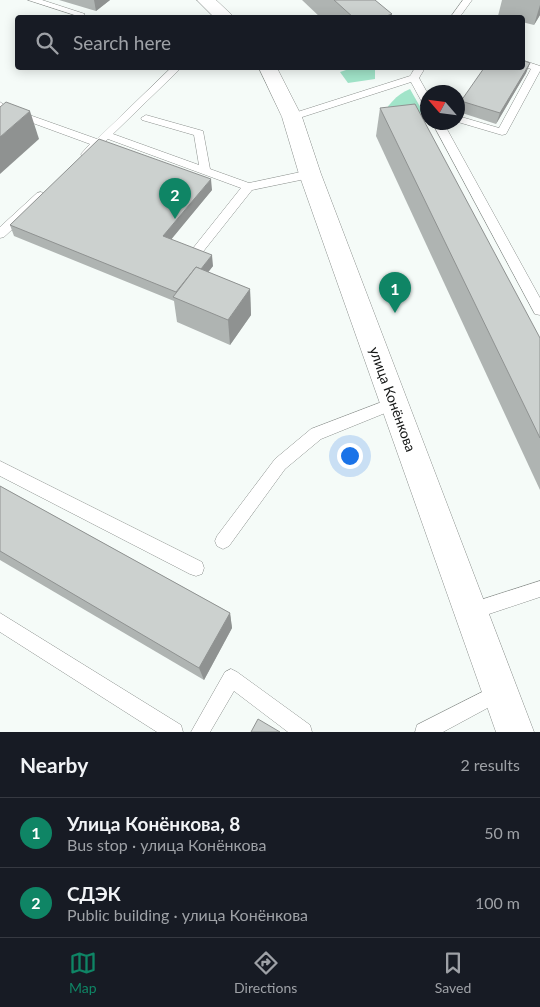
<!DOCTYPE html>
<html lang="en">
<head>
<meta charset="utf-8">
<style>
  body { margin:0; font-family:Lato,sans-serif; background:#242831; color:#f1f3f6 }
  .compass { position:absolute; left:420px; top:85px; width:45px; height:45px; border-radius:50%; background:#171b24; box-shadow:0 2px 12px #0003; rotate:298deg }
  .you { position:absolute; left:349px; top:455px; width:18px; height:18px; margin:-12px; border:4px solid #fff; border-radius:50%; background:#1a73e8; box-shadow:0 0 0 8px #1a73e833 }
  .badge { display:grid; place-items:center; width:32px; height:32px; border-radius:50%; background:#0f8565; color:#fff; font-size:16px; font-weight:700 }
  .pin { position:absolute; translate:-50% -41px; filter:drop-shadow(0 1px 2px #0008) }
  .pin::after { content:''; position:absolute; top:26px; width:18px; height:15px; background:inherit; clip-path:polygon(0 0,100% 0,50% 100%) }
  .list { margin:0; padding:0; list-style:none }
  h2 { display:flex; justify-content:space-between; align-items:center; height:65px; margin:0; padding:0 20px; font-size:21px }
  h2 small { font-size:16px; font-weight:400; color:#9ea1a6 }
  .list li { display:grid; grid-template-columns:32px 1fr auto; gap:15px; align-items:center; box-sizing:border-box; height:70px; padding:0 20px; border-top:1px solid #363941 }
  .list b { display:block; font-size:19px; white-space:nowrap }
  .list p { margin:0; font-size:16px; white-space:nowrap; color:#9ea1a6 }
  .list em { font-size:16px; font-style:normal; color:#9ea1a6 }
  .icon { flex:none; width:28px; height:28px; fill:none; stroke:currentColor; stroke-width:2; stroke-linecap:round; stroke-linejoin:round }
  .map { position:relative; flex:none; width:540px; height:732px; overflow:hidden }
  .search { position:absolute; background:#171b24; box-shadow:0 2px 12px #0003; left:15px; right:15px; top:15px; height:55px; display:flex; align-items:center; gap:12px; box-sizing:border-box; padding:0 18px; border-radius:5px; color:#9ea1a6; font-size:19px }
  .sheet { height:205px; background:#171b24 }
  nav { display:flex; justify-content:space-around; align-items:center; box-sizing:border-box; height:70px; border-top:1px solid #363941; background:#171b24; font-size:14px; color:#9ea1a6 }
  nav a { display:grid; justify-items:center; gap:2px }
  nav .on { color:#0f8565 }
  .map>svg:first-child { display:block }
</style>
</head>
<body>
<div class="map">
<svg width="540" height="732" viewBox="0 0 540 732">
  <rect width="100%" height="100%" fill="#f5fbf8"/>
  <g fill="#a1e4c9">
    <polygon points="352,68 375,69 375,79 348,83 340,72"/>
    <path d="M410 89 423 112 381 120C386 106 397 94 410 89Z"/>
  </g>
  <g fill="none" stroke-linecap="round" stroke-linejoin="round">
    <defs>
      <g id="lane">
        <polygon points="28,0 42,0 85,14 81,17"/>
        <polygon points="463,0 472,0 459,18 450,18"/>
        <polygon points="522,60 540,66 540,71 506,134 502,135 458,122 458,116 499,128 531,69 522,66"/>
        <polygon points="171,68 181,68 113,134 199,165 194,135 142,120 141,118 146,115 203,131 210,169 249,183 310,170 316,174 310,178 252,190 202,253 194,253 192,250 194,247 241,188 108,139 90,156 82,156 81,154 90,144 0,111 0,102 7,107 97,139"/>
        <polygon points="415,68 425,68 419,78 428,94 428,107 423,104 411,82 296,119 288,119 287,117 288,115 410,76"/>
        <polygon points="432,122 443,122 540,298 540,315 535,314"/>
        <polygon points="41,192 47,196 45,199 4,237 0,238 0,227 37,193"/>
        <polygon points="395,397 400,399 402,403 400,407 321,439 285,469 229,546 223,549 217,546 215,541 217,536 275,459 311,429"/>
        <polygon points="0,461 202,562 204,568 202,574 196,576 190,574 0,476"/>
        <polygon points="540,581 540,597 471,620 465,617 462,611 465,605"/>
        <polygon points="0,613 181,725 183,732 157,732 0,632"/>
        <polygon points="231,669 237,672 310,725 312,732 288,732 234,691 210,732 191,732 225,672"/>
        <polygon points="500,683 506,686 509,692 506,698 443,732 415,732 417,725"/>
      </g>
      <g id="street">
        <polygon points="197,0 216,0 235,18 215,18"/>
        <polygon points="259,68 277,68 302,117 321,174 534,732 496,732 299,174 282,117"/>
      </g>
    </defs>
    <use href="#lane" stroke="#8c918e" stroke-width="1"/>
    <use href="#street" stroke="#8c918e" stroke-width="1"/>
    <use href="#lane" fill="#fff" fill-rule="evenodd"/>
    <use href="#street" fill="#fff" fill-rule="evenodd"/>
  </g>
  <g fill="#afb4b2">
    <polygon points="59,0 110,0 96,11"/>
    <polygon points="302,0 375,0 392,18 321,18"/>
    <polygon points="502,0 540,0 540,15 534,25 522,22 522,18 505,18 498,16"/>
    <polygon points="530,63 526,73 496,124 459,112 461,101"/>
    <polygon points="380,108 540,338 540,490 376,136"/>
    <polygon points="212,190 171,239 213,266 208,272 250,289 251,315 230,345 177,322 174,301 14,236 10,225"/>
    <polygon points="0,486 230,613 232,628 204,680 0,560"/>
  </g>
  <g fill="#8f9291">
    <polygon points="94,0 110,0 96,11"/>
    <polygon points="540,5 540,15 534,25"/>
    <polygon points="392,14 392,18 381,18"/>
    <polygon points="530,63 526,73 496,124 500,113"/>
    <polygon points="30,111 39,139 0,174 0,137"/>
    <polygon points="211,179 212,190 165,247 163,236"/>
    <polygon points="212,255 213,266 185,302 181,294"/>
    <polygon points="250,289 251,315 230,345 228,320"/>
    <polygon points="230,613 232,628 204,680 199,668"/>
  </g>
  <g fill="#ccd1cf" stroke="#8f9291">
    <polygon points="334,0 375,0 392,14 381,18 354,18"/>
    <polygon points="522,60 530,63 500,113 461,101 484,68 522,68"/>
    <polygon points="6,102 30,111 0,137 0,107"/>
    <polygon points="415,104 540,338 540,438 380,108"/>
    <polygon points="99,139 211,179 163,236 212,255 201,269 196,267 176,292 10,225"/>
    <polygon points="196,267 250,289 228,320 173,297"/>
    <polygon points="0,486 230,613 199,668 0,551"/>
    <polygon points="258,719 280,732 251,732"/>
  </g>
  <g text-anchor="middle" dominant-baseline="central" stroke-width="5" stroke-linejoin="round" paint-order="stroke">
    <g font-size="14" fill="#151716" stroke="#fff">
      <text transform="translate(393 399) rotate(70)">улица Конёнкова</text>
    </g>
  </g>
</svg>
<svg class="compass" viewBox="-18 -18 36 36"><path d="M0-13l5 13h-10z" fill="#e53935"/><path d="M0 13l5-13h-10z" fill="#9ea1a6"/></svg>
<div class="you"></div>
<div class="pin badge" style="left:395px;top:313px">1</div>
<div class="pin badge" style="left:175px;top:219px">2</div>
<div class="search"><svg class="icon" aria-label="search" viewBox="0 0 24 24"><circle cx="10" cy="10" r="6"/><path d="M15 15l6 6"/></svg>Search here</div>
</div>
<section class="sheet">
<h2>Nearby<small>2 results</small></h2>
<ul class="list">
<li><span class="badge">1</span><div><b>Улица Конёнкова, 8</b><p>Bus stop · улица Конёнкова</p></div><em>50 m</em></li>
<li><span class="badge">2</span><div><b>СДЭК</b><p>Public building · улица Конёнкова</p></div><em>100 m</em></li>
</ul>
</section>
<nav>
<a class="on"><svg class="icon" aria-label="map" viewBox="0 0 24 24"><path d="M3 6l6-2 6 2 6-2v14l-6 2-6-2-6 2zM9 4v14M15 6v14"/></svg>Map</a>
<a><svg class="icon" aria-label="directions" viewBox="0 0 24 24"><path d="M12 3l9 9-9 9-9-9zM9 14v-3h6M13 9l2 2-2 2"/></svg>Directions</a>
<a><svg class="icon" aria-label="saved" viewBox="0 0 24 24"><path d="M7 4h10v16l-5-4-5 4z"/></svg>Saved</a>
</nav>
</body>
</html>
